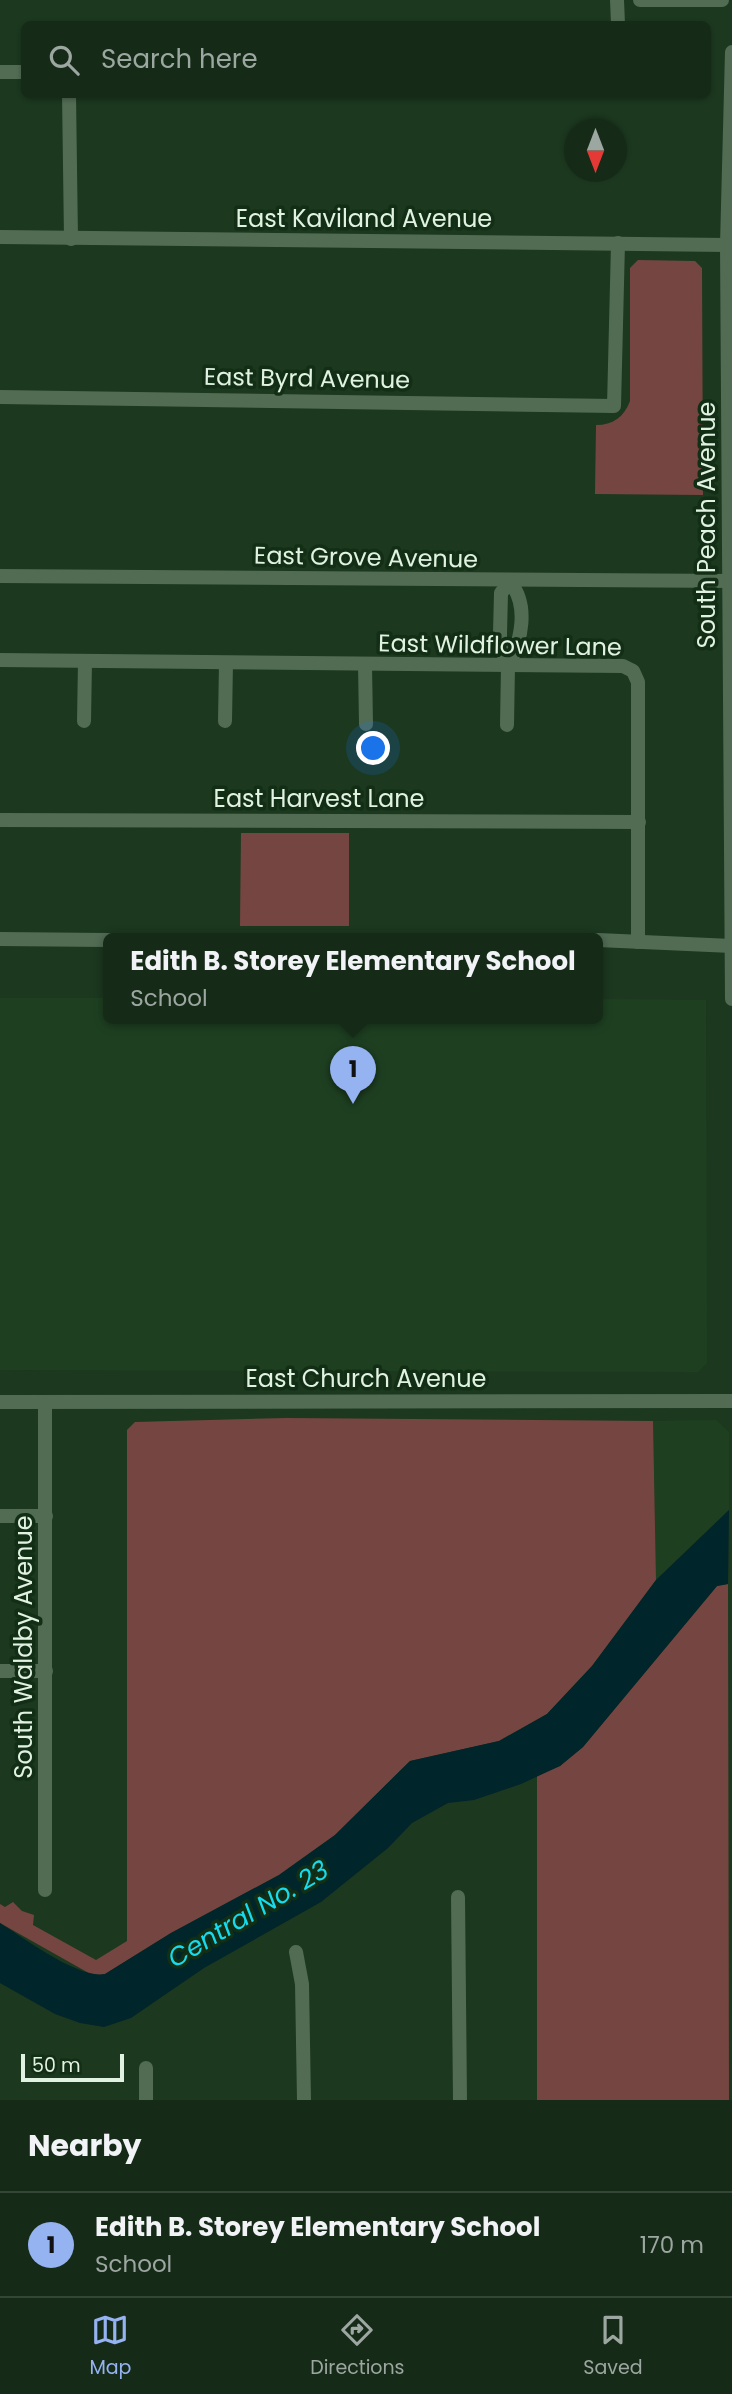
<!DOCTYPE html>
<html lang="en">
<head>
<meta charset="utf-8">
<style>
  body { margin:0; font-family:Poppins,sans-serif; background:#223624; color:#f1f3f6 }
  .compass { position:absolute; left:564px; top:119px; width:63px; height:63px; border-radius:50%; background:#152a17; box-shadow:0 2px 5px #0004; rotate:180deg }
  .scale { position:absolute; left:21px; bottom:18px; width:103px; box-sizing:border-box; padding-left:7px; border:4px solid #e1f2e2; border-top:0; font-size:19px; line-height:24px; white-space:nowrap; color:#e1f2e2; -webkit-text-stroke:5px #122e15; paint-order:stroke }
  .you { position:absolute; left:374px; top:749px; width:24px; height:24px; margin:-18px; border:5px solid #fff; border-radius:50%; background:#1a73e8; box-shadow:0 0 0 10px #1a73e833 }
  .badge { display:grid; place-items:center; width:46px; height:46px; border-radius:50%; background:#95b2f1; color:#111; font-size:23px; font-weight:700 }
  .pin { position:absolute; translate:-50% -58px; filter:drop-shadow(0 2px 4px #0008) }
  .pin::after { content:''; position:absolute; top:37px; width:24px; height:21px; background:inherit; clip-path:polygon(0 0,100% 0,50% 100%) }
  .popup { position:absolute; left:103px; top:933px; width:500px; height:91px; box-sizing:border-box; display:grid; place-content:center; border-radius:10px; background:#152a17; filter:drop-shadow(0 2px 5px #0005); font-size:23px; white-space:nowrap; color:#9da7a1 }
  .popup b { font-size:26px; color:#f1f3f6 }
  .popup::after { content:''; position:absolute; left:50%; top:100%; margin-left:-14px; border:14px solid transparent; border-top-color:#152a17 }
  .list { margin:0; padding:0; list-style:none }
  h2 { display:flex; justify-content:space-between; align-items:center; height:91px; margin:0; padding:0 28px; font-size:30px }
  h2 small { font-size:23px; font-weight:400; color:#9da7a1 }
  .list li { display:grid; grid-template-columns:46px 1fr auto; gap:21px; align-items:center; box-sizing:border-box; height:105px; padding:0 28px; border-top:2px solid #344636 }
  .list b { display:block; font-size:26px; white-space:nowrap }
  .list p { margin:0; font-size:23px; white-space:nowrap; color:#9da7a1 }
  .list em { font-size:23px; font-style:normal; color:#9da7a1 }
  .icon { flex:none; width:38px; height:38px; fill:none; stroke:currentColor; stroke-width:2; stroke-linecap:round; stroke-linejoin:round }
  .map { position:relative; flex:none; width:732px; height:2100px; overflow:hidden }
  .search { position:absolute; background:#152a17; box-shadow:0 2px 5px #0004; left:21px; right:21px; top:21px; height:77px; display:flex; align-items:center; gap:18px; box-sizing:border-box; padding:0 24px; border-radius:10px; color:#9da7a1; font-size:26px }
  .sheet { height:196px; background:#152a17 }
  nav { display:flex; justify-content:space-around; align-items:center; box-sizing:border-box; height:98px; border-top:2px solid #344636; background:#152a17; font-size:19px; color:#9da7a1 }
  nav a { display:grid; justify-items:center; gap:4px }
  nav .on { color:#95b2f1 }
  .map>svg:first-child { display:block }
</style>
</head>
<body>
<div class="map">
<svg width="732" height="2100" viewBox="0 0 732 2100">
  <rect width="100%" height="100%" fill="#1c381f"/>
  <g fill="#1e4021">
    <polygon points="0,998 108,998 108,1018 598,1018 598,999 706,1000 707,1363 698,1372 0,1370"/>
    <polygon points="716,1420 729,1432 729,1510 656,1580 653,1421"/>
  </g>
  <g fill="#754641">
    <path d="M638 260 695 261 702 268 703 495 595 494 596 425C613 425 624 417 630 401V268Z"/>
    <polygon points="241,833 349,833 349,926 240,926"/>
    <polygon points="287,1418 653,1421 656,1580 592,1666 547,1714 499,1741 410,1761 335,1835 279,1875 171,1933 105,1974 94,1976 0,1923 0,1904 5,1907 13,1902 22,1911 34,1915 33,1925 96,1960 127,1941 127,1430 135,1422"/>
    <polygon points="728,1584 729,2100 537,2100 537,1775 560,1766 583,1747 717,1586"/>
  </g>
  <path fill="#00252a" d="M729 1510 728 1584 717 1586 583 1747 560 1766 521 1784 474 1800 448 1803 412 1823 388 1848 321 1902 204 1968 131 2018 104 2027 80 2023 55 2014 0 1983V1923C24 1938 78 1979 105 1974L171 1933 279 1875 335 1835 410 1761 499 1741 547 1714 592 1666 656 1580Z"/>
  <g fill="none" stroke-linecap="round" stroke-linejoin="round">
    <g stroke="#526c54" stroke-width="14">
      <polyline points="617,0 618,24"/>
      <polyline points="640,0 722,0"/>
      <polyline points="732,52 727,245 732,999"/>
      <polyline points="0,72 24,72"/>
      <polyline points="69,94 71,239"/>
      <polyline points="0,237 727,245"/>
      <polyline points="0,397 614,406 618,243"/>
      <polyline points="0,576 732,581"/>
      <polyline points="0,660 623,666 633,671 638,682 638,942"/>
      <polyline points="365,665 366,724"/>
      <polyline points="84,721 85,661"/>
      <polyline points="225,721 226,663"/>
      <path d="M507 725 508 665 500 645V633L501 593 510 582C529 605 522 641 508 665"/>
      <polyline points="0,820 639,822"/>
      <polyline points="0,939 108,940"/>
      <polyline points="598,940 732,946"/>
      <polyline points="0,1402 732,1401"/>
      <polyline points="45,1404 45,1890"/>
      <polyline points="0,1516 46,1516"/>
      <polyline points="0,1671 46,1671"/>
      <polyline points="458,1897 460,2100"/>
      <polyline points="296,1952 302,1984 304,2100"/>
      <polyline points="146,2068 146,2100"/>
    </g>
  </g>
  <g text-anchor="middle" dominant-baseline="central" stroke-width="7" stroke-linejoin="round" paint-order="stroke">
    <g font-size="24" fill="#e1f2e2" stroke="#122e15">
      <text x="364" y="218">East Kaviland Avenue</text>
      <text transform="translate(307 378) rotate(1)">East Byrd Avenue</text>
      <text transform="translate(706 525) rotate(-90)">South Peach Avenue</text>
      <text transform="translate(366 557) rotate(1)">East Grove Avenue</text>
      <text transform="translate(500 645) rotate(1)">East Wildflower Lane</text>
      <text x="319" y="798">East Harvest Lane</text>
      <text x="366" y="1378">East Church Avenue</text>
      <text transform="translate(23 1647) rotate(-90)">South Waldby Avenue</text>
    </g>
    <g font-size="26" font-style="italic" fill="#15dbee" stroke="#122e15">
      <text transform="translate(248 1914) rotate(-31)">Central No. 23</text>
    </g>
  </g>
</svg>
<svg class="compass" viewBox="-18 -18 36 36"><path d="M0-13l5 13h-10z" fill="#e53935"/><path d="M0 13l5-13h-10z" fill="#9da7a1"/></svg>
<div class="scale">50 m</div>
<div class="you"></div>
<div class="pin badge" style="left:353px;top:1104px">1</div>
<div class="popup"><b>Edith B. Storey Elementary School</b>School</div>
<div class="search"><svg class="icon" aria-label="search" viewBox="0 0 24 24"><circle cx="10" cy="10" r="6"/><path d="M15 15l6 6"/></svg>Search here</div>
</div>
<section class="sheet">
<h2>Nearby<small></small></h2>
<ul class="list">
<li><span class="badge">1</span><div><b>Edith B. Storey Elementary School</b><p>School</p></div><em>170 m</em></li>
</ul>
</section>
<nav>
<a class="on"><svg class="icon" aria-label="map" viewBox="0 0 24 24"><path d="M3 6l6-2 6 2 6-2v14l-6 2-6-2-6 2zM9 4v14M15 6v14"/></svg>Map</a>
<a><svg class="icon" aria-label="directions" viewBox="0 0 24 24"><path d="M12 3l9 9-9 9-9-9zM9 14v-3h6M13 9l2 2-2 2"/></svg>Directions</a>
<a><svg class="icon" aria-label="saved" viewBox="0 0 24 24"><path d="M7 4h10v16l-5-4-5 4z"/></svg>Saved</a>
</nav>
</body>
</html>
